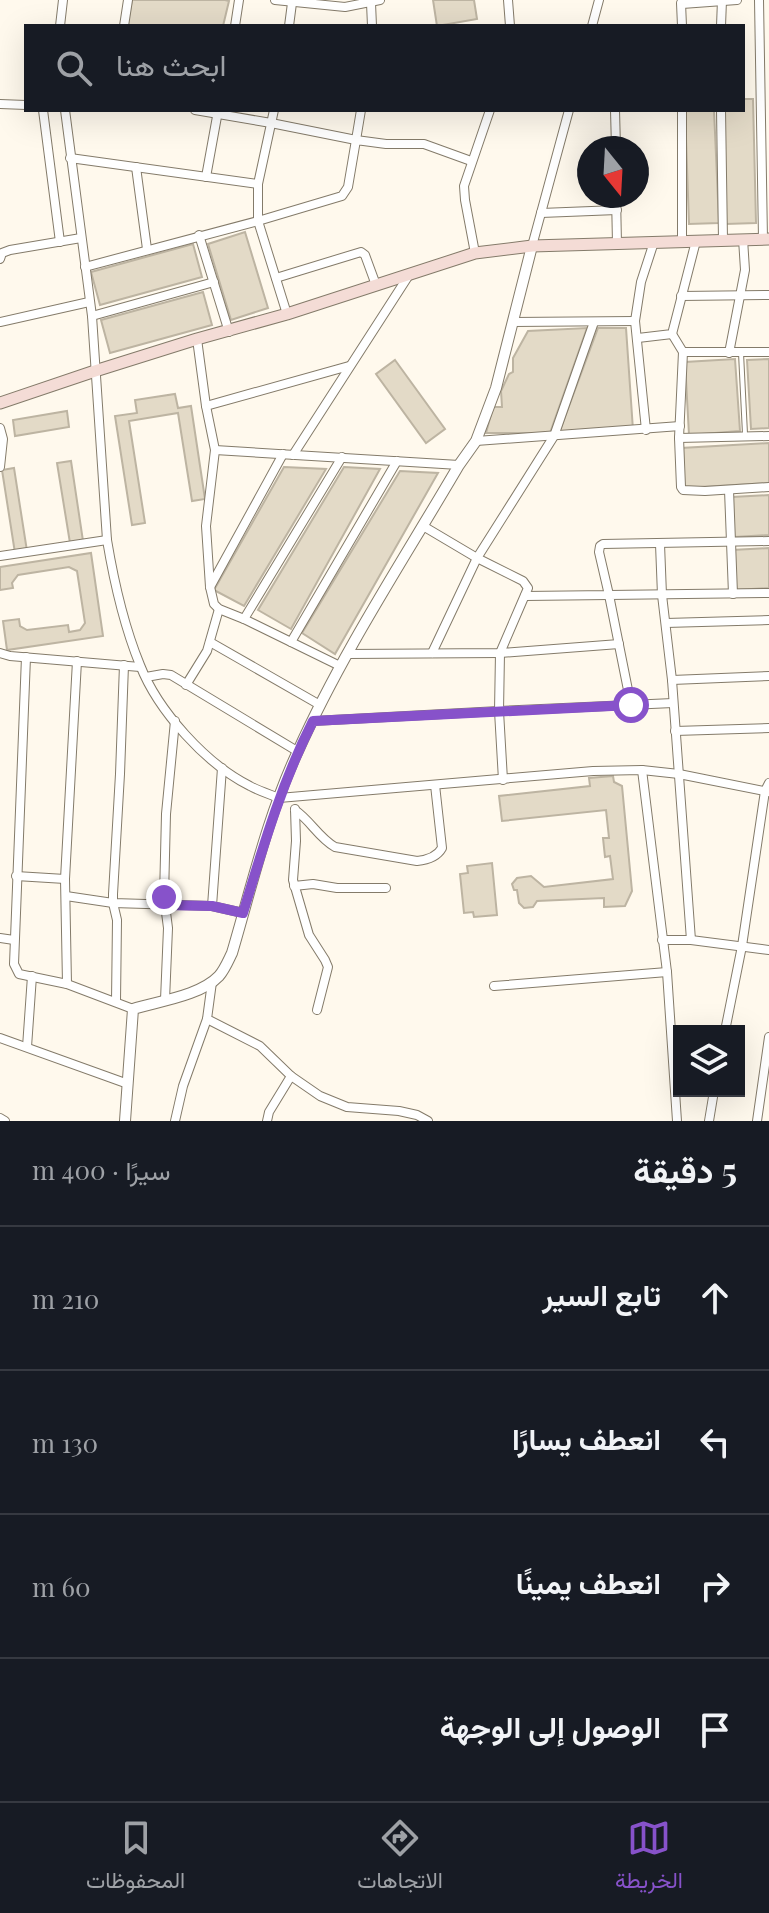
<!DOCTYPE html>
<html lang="ar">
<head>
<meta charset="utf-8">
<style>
  body { margin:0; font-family:"Playfair Display",Vazirmatn,serif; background:#20242c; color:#f1f3f6; direction:rtl }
  .controls { position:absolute; right:24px; bottom:24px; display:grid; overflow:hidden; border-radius:0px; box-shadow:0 8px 32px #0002 }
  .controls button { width:72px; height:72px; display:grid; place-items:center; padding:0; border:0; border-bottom:2px solid #363941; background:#171b24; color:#f1f3f6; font:40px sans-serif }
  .compass { position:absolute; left:577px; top:136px; width:72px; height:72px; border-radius:50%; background:#171b24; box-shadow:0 8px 32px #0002; rotate:162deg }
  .stop { position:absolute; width:24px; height:24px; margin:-18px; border:6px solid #8752ca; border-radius:50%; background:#fff }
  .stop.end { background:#8752ca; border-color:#fff; box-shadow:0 2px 8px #0008 }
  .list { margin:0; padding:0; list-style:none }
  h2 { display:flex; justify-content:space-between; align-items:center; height:104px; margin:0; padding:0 32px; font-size:34px }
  h2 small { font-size:26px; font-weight:400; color:#9ea1a6 }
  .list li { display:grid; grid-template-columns:52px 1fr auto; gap:24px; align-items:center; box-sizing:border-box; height:144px; padding:0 32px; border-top:2px solid #363941 }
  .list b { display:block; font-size:30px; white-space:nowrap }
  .list em { font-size:26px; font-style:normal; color:#9ea1a6 }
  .icon { flex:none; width:44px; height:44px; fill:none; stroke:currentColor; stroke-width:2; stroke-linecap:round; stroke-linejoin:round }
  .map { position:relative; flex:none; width:769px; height:1121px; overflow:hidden; direction:ltr }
  .search { position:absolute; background:#171b24; box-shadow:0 8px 32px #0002; left:24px; right:24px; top:24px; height:88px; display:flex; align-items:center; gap:20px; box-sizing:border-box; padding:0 28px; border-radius:0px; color:#9ea1a6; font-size:30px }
  .sheet { height:680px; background:#171b24 }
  nav { display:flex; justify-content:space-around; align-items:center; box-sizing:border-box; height:112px; border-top:2px solid #363941; background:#171b24; font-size:22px; color:#9ea1a6 }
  nav a { display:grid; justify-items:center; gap:4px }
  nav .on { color:#8752ca }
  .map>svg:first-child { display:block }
</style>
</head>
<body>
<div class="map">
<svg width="769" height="1121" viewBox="0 0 769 1121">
  <rect width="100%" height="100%" fill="#fff9ed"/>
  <g fill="#e3dac7" stroke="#bdb4a2" stroke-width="2">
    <polygon points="132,0 225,0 229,1 223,26 127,26"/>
    <polygon points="433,0 474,0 477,19 437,26"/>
    <polygon points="743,99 753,99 756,223 726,224 723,110 743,110"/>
    <polygon points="685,110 714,110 719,223 689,224"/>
    <polygon points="245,232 268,308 231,320 208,244"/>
    <polygon points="193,244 202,277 100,305 91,272"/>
    <polygon points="203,292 212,325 110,353 101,320"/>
    <polygon points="587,328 550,433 486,433 493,407 502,407 501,391 509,374 513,372 513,358 528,331"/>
    <polygon points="598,328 626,328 633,430 559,433"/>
    <polygon points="735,359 740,431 689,435 685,362"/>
    <polygon points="769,359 769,428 751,429 747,360"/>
    <polygon points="395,360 445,429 426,443 376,374"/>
    <polygon points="175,394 178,408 191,406 205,499 192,501 178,413 129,421 145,523 132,525 115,416 137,413 135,400"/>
    <polygon points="67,411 69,427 15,436 13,420"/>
    <polygon points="769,443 769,483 683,488 681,448"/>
    <polygon points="71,461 83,541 70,543 57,463"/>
    <polygon points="284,467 326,469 244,606 214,590"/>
    <polygon points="344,467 380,469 291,629 258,610"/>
    <polygon points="14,468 27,551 15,553 2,470"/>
    <polygon points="400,471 438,473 335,654 302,633"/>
    <polygon points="769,495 769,535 734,537 732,497"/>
    <polygon points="769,548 769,588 734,590 732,550"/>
    <polygon points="91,553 103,636 7,650 3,621 19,619 20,626 27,630 68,625 69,632 80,630 85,623 77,571 69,567 18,575 12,583 13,588 0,590 0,567"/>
    <polygon points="613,776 614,782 622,786 632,891 625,906 604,907 604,898 537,901 533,907 524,908 519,903 517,890 514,890 512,884 517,878 531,876 544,887 613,879 610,856 605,857 603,838 609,838 606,810 502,821 499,796 590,786 589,778"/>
    <polygon points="492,863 497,915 474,917 473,912 464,913 460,874 468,873 467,866"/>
  </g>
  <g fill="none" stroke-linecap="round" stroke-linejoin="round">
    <defs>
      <polyline id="service" points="741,353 745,434"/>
      <g id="minor">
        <polyline points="275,0 345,7 380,0"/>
        <polyline points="508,0 510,26"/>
        <polyline points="759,0 763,239"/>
        <polyline points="371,3 372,26"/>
        <polyline points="681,3 682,26"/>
        <polyline points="682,4 737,0"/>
        <polyline points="60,26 63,0"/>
        <polyline points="124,26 128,0"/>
        <polyline points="235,26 239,0"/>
        <polyline points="289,26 292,3"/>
        <polyline points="592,26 599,0"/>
        <polyline points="721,26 722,0"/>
        <polyline points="0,104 26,105"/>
        <polyline points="43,110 60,242"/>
        <path d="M65 110 92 316 107 540C114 582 124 626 140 665 158 711 206 764 250 786 259 791 269 794 279 798L593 771 642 770 679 774 769 792"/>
        <polyline points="195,110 271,123 356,140 361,110"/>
        <polyline points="274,110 258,184 258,221 287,314"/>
        <polyline points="615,110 616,148"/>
        <polyline points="682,110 682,241"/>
        <polyline points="721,110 723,240"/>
        <polyline points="70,158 258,184"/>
        <polyline points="136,167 147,249"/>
        <polyline points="206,177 218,111"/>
        <polyline points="616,196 617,244"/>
        <polyline points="541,213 617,210"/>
        <polyline points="199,235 229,332"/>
        <polyline points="532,246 569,110"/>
        <polyline points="475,253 465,200 464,186 490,110"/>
        <polyline points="0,259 2,253 10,250 81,238"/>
        <polyline points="85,267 258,221 342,196 348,187 356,140 386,144 424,144 471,161"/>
        <polyline points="276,278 361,252 365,255 376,285"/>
        <polyline points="681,296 769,295"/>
        <polyline points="92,316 214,282"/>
        <polyline points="0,322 89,302"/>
        <polyline points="513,322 635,321"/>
        <polyline points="672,334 683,352 679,438 681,487 683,490 705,491 769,487"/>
        <polyline points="638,338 672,334 696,241"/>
        <polyline points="197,339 206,406 215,450 206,526 210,587 214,604 219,609 244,619 340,666"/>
        <polyline points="683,352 769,352"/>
        <polyline points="729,353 745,270 743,239"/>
        <polyline points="206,406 349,366"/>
        <polyline points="0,428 3,439 0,467"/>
        <polyline points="646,430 635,321 641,282 654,242"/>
        <polyline points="679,438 769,436"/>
        <polyline points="476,441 680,426"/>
        <polyline points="215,450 459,465"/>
        <polyline points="293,455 409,275"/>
        <polyline points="729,490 733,594"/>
        <polyline points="660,544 662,595 672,680 691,940"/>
        <polyline points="0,556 107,540"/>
        <polyline points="210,587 283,454"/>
        <polyline points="525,596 609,595 599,552 600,546 603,544 769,541"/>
        <polyline points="244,619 342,457"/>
        <polyline points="666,623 769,620"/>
        <polyline points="210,642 320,705"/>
        <polyline points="291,642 397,461"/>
        <polyline points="0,653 10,656 140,667"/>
        <polyline points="432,653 477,558 554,436 594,322"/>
        <polyline points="347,654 500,653 619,644"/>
        <polyline points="26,657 14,964 19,974 67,984 133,1009"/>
        <polyline points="146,677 163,674 171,675 297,751"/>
        <polyline points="672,680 769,676"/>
        <polyline points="186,685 207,651 219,609"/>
        <polyline points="631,705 609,595 769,593"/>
        <polyline points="313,721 499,711 500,653 528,588 523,581 477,558 423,526"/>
        <polyline points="675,731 769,728"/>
        <polyline points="222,768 212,906 243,913"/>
        <polyline points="642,770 667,972 677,1121"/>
        <polyline points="503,780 499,711 673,703"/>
        <polyline points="295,809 296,841 293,880 309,935 325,960 328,967 317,1010"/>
        <path d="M295 810C311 821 318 837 335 847L417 861C427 860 437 857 442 848L435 785"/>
        <polyline points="16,876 65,879"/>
        <polyline points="294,886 313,884 337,888 386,888"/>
        <polyline points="66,896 113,903 212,906"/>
        <polyline points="0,938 14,940"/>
        <polyline points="662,940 691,940 769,950"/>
        <polyline points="212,982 207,1019 260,1046 291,1076 320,1096 347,1107 399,1111 417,1115 428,1121"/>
        <polyline points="67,984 65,879 77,661"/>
        <polyline points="494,986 667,972"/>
        <polyline points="165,1000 168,928 164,897 166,814 175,721"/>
        <polyline points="116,1001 117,920 113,903 113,894 120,774 124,665"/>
        <polyline points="725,1031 742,946 765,791 769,783"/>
        <polyline points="0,1038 128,1084"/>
        <polyline points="27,1047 32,976"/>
        <polyline points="0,1118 5,1121"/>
        <polyline points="175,1121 183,1086 207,1019"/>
        <polyline points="267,1121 269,1112 291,1076"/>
        <polyline points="709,1121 714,1091"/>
        <polyline points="757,1121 769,1037"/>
      </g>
      <path id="tertiary" d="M125 1121 133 1009C159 1001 200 996 219 976 225 969 228 961 232 953 252 885 268 815 298 751 343 651 404 559 459 465L476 441 496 388 532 246"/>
      <polyline id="secondary" points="0,403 95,371 197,339 287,314 475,253 532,246 769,239"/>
    </defs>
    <use href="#service" stroke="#847b6a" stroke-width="6"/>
    <use href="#minor" stroke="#847b6a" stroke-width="10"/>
    <use href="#tertiary" stroke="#847b6a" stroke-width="12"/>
    <use href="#secondary" stroke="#847b6a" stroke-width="13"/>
    <use href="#service" stroke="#fff" stroke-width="4"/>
    <use href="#minor" stroke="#fff" stroke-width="8"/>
    <use href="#tertiary" stroke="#fff" stroke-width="10"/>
    <use href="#secondary" stroke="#f4dcd6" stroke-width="11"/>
  </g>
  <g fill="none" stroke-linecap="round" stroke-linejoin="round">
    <path stroke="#8752ca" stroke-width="10" d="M164 897V905L212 906 243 913C263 847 282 782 313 721L631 705"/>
  </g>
</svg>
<div class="controls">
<button><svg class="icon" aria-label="layers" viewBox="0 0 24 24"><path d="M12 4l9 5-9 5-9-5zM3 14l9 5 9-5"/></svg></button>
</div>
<svg class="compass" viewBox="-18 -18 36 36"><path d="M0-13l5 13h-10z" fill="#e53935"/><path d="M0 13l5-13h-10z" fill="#9ea1a6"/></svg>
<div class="stop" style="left:631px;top:705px"></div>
<div class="stop end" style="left:164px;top:897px"></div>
<div class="search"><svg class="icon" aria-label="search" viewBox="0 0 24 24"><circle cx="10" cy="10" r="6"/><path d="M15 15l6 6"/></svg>ابحث هنا</div>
</div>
<section class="sheet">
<h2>5 دقيقة<small>سيرًا · 400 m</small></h2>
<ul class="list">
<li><svg class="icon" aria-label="ahead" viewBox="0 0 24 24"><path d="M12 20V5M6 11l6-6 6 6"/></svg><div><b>تابع السير</b></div><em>210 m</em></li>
<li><svg class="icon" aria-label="left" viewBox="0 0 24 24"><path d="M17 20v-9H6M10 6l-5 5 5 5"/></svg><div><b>انعطف يسارًا</b></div><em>130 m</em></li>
<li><svg class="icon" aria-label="right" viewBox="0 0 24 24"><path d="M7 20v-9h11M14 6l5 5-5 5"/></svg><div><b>انعطف يمينًا</b></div><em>60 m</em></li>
<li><svg class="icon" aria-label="arrive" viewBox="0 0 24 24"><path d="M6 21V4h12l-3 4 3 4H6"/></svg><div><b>الوصول إلى الوجهة</b></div></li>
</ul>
</section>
<nav>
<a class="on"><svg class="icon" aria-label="map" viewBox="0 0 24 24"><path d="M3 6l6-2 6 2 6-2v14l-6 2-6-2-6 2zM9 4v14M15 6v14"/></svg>الخريطة</a>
<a><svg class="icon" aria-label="directions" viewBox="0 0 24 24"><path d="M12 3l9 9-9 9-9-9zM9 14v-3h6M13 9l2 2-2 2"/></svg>الاتجاهات</a>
<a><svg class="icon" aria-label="saved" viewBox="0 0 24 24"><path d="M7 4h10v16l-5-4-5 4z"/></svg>المحفوظات</a>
</nav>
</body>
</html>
